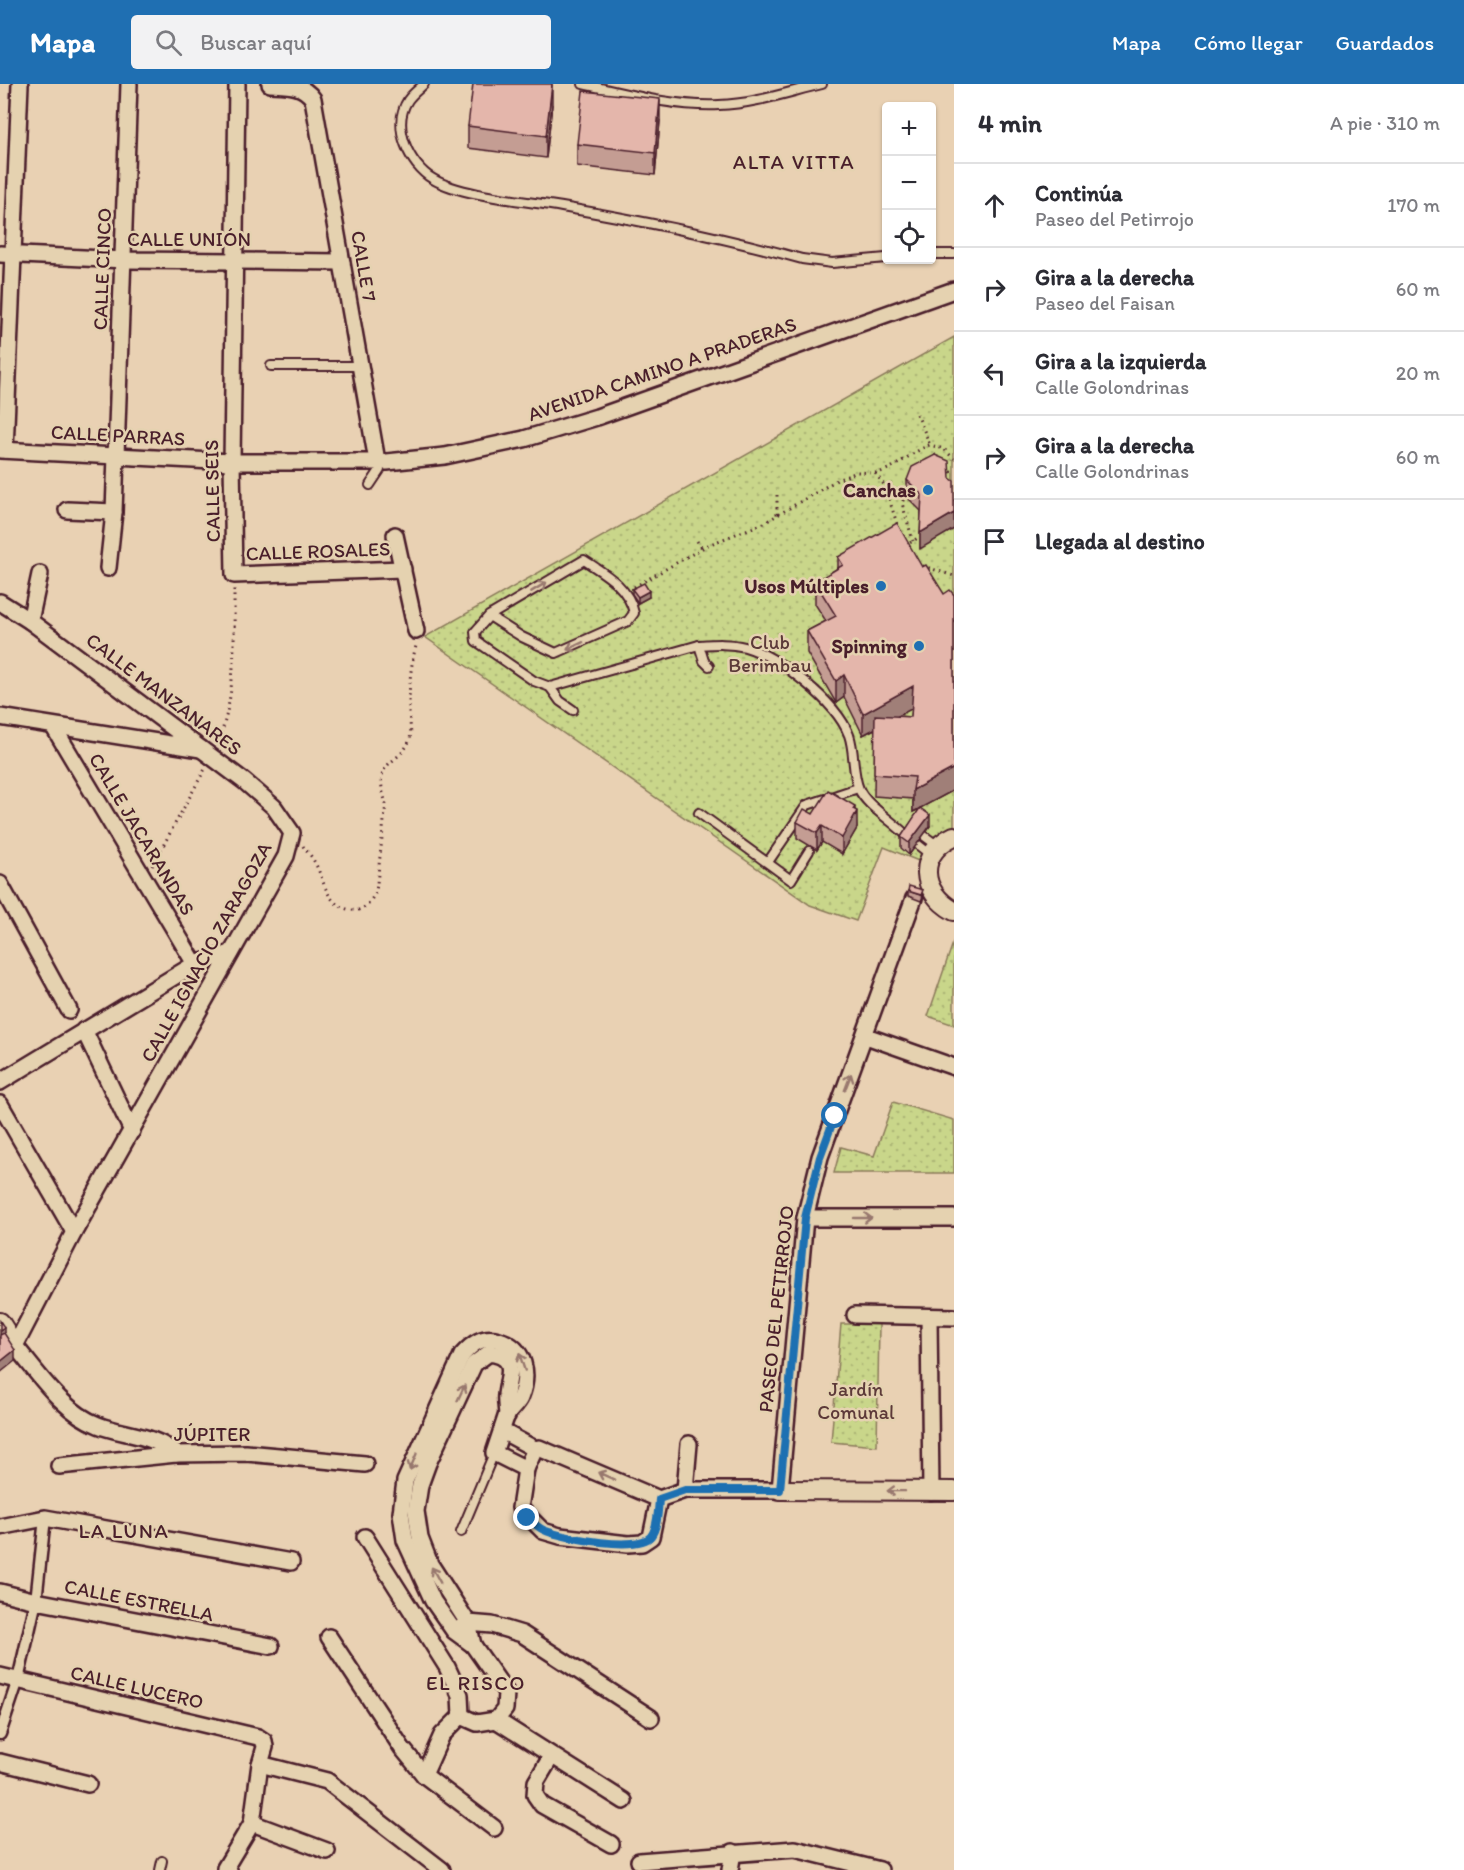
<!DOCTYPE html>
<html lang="es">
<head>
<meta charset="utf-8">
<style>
  body { margin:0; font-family:Itim,sans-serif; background:#f2f2f3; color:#2b2b33 }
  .controls { position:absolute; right:18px; top:18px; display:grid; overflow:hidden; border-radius:6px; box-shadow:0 2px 4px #0004 }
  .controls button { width:54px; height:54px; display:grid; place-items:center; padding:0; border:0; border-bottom:2px solid #e1e1e2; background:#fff; color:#2b2b33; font:30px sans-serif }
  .stop { position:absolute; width:18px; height:18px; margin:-14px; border:4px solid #1f6fb2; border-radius:50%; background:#fff }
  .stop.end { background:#1f6fb2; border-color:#fff; box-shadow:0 2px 6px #0008 }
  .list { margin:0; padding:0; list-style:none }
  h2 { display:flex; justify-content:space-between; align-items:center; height:78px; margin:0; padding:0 24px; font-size:26px }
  h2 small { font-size:20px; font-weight:400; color:#7c7c81 }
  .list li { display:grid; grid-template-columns:39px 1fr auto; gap:18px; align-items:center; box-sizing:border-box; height:84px; padding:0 24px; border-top:2px solid #e1e1e2 }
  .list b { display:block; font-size:22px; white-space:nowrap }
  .list p { margin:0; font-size:20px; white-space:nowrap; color:#7c7c81 }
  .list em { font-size:20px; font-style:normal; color:#7c7c81 }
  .icon { flex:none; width:33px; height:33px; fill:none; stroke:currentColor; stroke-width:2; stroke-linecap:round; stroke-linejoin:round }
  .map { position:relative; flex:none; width:954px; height:1786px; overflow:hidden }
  header { display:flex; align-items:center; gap:36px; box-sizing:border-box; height:84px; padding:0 30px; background:#1f6fb2; color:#fff }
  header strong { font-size:28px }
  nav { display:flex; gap:33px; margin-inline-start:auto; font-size:21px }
  .search { width:420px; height:54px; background:#f2f2f3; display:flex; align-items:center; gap:15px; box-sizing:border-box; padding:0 21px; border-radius:6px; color:#7c7c81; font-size:22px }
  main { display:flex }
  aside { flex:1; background:#fff }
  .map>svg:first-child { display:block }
</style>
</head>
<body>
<header>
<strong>Mapa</strong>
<div class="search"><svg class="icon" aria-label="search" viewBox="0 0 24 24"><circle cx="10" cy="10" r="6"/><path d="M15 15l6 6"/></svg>Buscar aquí</div>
<nav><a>Mapa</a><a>Cómo llegar</a><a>Guardados</a></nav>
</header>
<main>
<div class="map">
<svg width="954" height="1786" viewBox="0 0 954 1786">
  <defs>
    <pattern id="park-dots" width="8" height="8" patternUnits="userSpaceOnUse" patternTransform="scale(1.5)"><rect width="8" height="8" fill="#c9d68a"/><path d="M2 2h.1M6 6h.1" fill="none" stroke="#aeb777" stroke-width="1.8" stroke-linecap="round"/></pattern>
  </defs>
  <rect width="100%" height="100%" fill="#e9d1b3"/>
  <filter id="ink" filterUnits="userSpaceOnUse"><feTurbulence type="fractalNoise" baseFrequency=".0167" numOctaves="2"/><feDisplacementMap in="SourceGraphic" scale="12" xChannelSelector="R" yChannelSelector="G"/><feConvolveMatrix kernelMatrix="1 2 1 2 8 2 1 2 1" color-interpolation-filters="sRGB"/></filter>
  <g filter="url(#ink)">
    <g fill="url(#park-dots)" stroke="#8a7a5a" stroke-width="1.5">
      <polygon points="954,253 954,742 933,757 921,778 884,763 856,837 810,821 425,553"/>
      <polygon points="954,856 954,941 928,932"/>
      <polygon points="893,1018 954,1036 954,1089 834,1089 841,1063 874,1072"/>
      <polygon points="841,1240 879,1240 877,1362 831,1358"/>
    </g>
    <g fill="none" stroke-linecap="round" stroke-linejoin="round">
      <defs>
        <g id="service">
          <path d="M424 0C419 5 412 10 408 16 391 42 409 81 433 95 461 112 528 117 562 123 643 137 723 153 802 175L832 179 886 174"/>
          <path d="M583 0C628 10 673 23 719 21 754 20 788 8 822 0"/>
          <polyline points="932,170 954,170"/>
          <polyline points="271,282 361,282"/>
          <polyline points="370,401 380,386 377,377"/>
          <path d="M489 532 522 553 556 569 628 537 634 529C628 502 605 490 584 476L489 532 475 548 476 557 534 597 550 603 699 561C715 560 730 559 745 563 779 573 836 617 849 651 855 668 852 689 859 705 866 722 895 738 908 753"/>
          <polyline points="699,561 704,577 709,582"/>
          <polyline points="550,603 560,617 573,626"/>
          <polyline points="699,729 791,796 809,767"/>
          <polyline points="923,751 938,762"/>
          <polyline points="917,760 931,771"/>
          <polyline points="768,778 807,721 858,704"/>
          <polyline points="461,1448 494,1369"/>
          <polyline points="160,1786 162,1777"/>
        </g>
        <polyline id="pedestrian" points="0,1650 18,1596 36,1517 45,1434"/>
        <g id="minor">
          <polyline points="237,0 232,378 234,491 403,485"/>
          <path d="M270 0C288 1 303 0 313 15L377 377"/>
          <polyline points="0,170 125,176 342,178"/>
          <polyline points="0,366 232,378 387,378 445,372 524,355 597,333 954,206"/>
          <polyline points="5,366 20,0"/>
          <polyline points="67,426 114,428"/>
          <polyline points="395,451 416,547"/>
          <polyline points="108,484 114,428 129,0"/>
          <path d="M0 518 30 537 244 697 274 723 292 749 286 772 74 1148 15 1262C38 1289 63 1328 98 1341 123 1351 156 1351 176 1370"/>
          <polyline points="30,537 40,490"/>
          <polyline points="0,633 201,665"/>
          <polyline points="53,642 195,880"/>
          <polyline points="0,800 69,926"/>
          <polyline points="84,946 132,1047"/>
          <polyline points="866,952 954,983"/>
          <polyline points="0,998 195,880 231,869"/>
          <polyline points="0,1020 74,1148"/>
          <polyline points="805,1134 954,1134"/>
          <polyline points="855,1231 954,1233"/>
          <polyline points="929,1233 931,1408"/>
          <polyline points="502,1347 535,1365"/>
          <polyline points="59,1382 176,1370 246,1369 365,1380"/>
          <polyline points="685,1406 689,1360"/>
          <polyline points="659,1415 651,1453 642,1459 628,1460 560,1452 543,1447 520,1424 526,1385 535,1365 539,1364 659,1415 685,1406 780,1406 805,1134 820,1073 914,814"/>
          <polyline points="0,1443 45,1434 291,1478"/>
          <polyline points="365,1453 447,1583 460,1611 461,1632"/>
          <polyline points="0,1508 36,1517 271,1562"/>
          <polyline points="460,1544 468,1539 492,1541 522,1550 651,1634"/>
          <polyline points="329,1553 402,1664 424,1691 494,1744"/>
          <path d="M473 1561 468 1539 430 1480 420 1454 416 1427 420 1401 428 1379 474 1280 489 1269C519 1273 508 1291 506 1311 505 1318 507 1325 507 1332"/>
          <polyline points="0,1592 258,1653 264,1657 265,1663 260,1680 252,1739 225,1784 229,1786"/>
          <polyline points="496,1636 624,1717"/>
          <polyline points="551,1673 536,1698 535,1711 542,1721 611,1760"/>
          <polyline points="0,1678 88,1700"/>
          <polyline points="260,1680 327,1697 442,1786"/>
          <path d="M424 1691 442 1651 461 1632 477 1639 496 1636 505 1625 506 1608 473 1561 454 1547 433 1517 405 1456 401 1429 405 1397 462 1271C472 1260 483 1251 499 1256 525 1264 530 1290 520 1314 517 1321 509 1326 506 1333 502 1345 498 1357 494 1369L526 1385"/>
          <polyline points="252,1739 327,1767"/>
          <polyline points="639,1777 795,1765 880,1786"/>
          <polyline points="730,1786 733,1768"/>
        </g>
        <g id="tertiary">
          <path d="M954 752C916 770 920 808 954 827"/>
          <polyline points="0,1238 15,1262"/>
          <polyline points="780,1406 954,1407"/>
        </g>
      </defs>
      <use href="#service" stroke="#4a1f2b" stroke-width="12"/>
      <use href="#pedestrian" stroke="#4a1f2b" stroke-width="15"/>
      <use href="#minor" stroke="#4a1f2b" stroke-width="20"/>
      <use href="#tertiary" stroke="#4a1f2b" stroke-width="22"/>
      <g stroke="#4a1f2b" stroke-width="3" stroke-dasharray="1.5 4.5" stroke-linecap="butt">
        <polyline points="917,330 930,361"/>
        <polyline points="946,384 954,390"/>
        <path d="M875 389C896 386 910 368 930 361L944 365 954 375"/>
        <polyline points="910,399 902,419 913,457"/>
        <polyline points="777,411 777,431"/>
        <polyline points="697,457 702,464"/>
        <polyline points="905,462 921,452"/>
        <polyline points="917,480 954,492"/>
        <polyline points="634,503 708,461 764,439 837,396 857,388 875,389 885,402 898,443"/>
        <path d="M217 661C237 611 234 557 234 504"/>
        <path d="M303 762C306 767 311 771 314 777 325 796 325 822 352 826 364 828 370 818 376 808L386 719C370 674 401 682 410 655 412 646 409 636 409 627 409 604 410 584 416 562"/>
        <polyline points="152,782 205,685"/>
      </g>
      <use href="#service" stroke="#e5d2b0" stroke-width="8"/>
      <use href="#pedestrian" stroke="#e5d2b0" stroke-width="10"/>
      <use href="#minor" stroke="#e5d2b0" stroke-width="15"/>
      <use href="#tertiary" stroke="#e5d2b0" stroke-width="18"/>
    </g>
    <g fill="#c49d93" stroke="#4a1f2b" stroke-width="1.5" fill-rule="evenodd">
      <polygon points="552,21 546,74 468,64 468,42"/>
      <polygon points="660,37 655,91 577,82 577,60"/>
      <polygon points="935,371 920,465 921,427 907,413 907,396"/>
      <path d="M838 473 922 483 944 510 954 511V706L920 724 930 742 909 771 901 764V753L920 725 913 728V715L874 712 875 645 863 651 844 613 836 619 807 569V547L826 537 815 520V498L838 484ZM912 624 911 633 897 632Z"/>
      <polygon points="632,505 649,513 638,519 632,510"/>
      <polygon points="855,726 857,744 842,770 822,758 817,766 797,754 797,738 813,730"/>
      <polygon points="908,807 923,812 921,817 908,812"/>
    </g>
    <g fill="#a07f78" stroke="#4a1f2b" stroke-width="1.5">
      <polygon points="552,0 552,21 546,74 546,52"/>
      <polygon points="660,15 660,37 655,91 655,69"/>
      <polygon points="954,429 954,445 920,465 920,449"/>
      <polygon points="649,507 649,513 638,519 638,513"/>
      <polygon points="844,591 844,613 836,619 836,597"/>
      <polygon points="913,602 913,624 863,651 863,630"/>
      <polygon points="954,684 954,706 913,728 913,706"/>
      <polygon points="855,722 855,732 857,727 857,744 842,770 842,754"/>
      <polygon points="930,731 930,742 909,771 909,759"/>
      <polygon points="822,742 822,758 817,766 817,749"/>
      <polygon points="4,1243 4,1260 0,1263 0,1246"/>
      <polygon points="15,1266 15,1277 0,1289 0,1278"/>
    </g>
    <g fill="#e4b6ab" stroke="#4a1f2b" stroke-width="1.5">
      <polygon points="473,0 552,0 546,52 468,42"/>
      <polygon points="583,7 660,15 655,69 577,60"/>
      <polygon points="935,371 949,377 950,394 954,397 954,429 920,449 922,411 907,396 912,383"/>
      <polygon points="897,439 922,483 926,481 944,510 950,506 954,511 954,684 913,706 915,693 874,690 875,631 911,633 913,602 863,630 844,591 836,597 807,547 836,532 815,498 843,481 838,473"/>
      <polygon points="644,499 649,507 638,513 632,505"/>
      <polygon points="828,706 855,722 853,725 857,727 842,754 822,742 817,749 797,738 804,725 813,730"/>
      <polygon points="920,724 930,731 909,759 901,753"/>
      <polygon points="909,802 923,806 921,811 908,807"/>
      <polygon points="0,1237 4,1243 0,1246"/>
      <polygon points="4,1249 15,1266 0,1278 0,1251"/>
    </g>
    <defs><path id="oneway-shaft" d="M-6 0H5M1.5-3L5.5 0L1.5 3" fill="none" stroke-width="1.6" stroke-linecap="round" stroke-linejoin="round" transform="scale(1.5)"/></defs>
    <g stroke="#98786e">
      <use href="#oneway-shaft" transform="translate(539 503) rotate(-31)"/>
      <use href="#oneway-shaft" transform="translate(575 562) rotate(155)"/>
      <use href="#oneway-shaft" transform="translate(848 998) rotate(-69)"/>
      <use href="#oneway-shaft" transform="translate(863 1134)"/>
      <use href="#oneway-shaft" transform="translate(522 1278) rotate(-108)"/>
      <use href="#oneway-shaft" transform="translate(461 1309) rotate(-65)"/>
      <use href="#oneway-shaft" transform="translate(413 1378) rotate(113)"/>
      <use href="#oneway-shaft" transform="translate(606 1392) rotate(-156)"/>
      <use href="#oneway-shaft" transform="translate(896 1407) rotate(-179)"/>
      <use href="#oneway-shaft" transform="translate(436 1491) rotate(-119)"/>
    </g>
  </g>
  <g fill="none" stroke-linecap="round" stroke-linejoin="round" filter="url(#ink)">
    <path stroke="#1f6fb2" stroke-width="8" d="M527 1434C533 1438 539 1445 546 1447 564 1454 640 1468 651 1452 658 1443 658 1426 659 1415L685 1406H780L805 1134 820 1073 835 1032"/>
  </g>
  <g fill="#1f6fb2" stroke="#e5d2b0" stroke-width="2">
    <circle cx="928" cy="406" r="6"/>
    <circle cx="881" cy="502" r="6"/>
    <circle cx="919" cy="562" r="6"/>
  </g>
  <g text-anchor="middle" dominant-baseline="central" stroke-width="5" stroke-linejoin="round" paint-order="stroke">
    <g font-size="20" fill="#4a1f2b" stroke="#e5d2b0">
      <text x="189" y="155">CALLE UNIÓN</text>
      <text transform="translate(364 182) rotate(80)">CALLE 7</text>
      <text transform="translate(102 185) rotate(-88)">CALLE CINCO</text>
      <text transform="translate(662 285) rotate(-19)">AVENIDA CAMINO A PRADERAS</text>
      <text transform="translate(118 351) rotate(3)">CALLE PARRAS</text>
      <text transform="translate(212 407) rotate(-91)">CALLE SEIS</text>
      <text transform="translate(318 467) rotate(-2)">CALLE ROSALES</text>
      <text transform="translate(164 610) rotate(37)">CALLE MANZANARES</text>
      <text transform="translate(142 750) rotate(59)">CALLE JACARANDAS</text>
      <text transform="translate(206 868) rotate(-61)">CALLE IGNACIO ZARAGOZA</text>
      <text transform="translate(776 1225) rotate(-84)">PASEO DEL PETIRROJO</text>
      <text x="212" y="1350">JÚPITER</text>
      <text transform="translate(139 1516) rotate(11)">CALLE ESTRELLA</text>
      <text transform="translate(137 1603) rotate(13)">CALLE LUCERO</text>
    </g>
    <g font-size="20" font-weight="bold" fill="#4a1f2b" stroke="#e5d2b0" text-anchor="end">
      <text x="916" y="406">Canchas</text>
      <text x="869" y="502">Usos Múltiples</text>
      <text x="907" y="562">Spinning</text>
    </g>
    <g font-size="20" fill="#5d3a39" stroke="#e5d2b0">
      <text x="770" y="558">Club<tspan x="770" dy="23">Berimbau</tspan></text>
      <text x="856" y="1305">Jardín<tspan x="856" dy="23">Comunal</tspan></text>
    </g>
    <g font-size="21" letter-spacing="1.5" fill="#4a1f2b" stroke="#e5d2b0">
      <text x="794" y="77">ALTA VITTA</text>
      <text x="124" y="1446">LA LUNA</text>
      <text x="476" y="1598">EL RISCO</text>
    </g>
  </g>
</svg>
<div class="controls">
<button>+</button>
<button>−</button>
<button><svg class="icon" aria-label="locate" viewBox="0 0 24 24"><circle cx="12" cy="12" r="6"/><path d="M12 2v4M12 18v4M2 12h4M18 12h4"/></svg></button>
</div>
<div class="stop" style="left:835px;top:1032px"></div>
<div class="stop end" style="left:527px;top:1434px"></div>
</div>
<aside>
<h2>4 min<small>A pie · 310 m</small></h2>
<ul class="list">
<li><svg class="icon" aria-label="ahead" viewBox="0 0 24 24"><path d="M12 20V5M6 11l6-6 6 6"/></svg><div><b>Continúa</b><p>Paseo del Petirrojo</p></div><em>170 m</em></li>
<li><svg class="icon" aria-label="right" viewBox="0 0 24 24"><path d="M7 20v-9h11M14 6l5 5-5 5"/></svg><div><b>Gira a la derecha</b><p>Paseo del Faisan</p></div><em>60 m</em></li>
<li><svg class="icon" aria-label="left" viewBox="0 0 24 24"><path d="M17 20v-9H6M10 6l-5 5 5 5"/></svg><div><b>Gira a la izquierda</b><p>Calle Golondrinas</p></div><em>20 m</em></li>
<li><svg class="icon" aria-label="right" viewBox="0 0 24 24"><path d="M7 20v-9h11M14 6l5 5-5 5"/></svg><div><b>Gira a la derecha</b><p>Calle Golondrinas</p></div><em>60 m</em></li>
<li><svg class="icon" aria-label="arrive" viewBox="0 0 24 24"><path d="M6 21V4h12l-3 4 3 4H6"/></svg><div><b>Llegada al destino</b></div></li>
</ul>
</aside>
</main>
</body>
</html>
